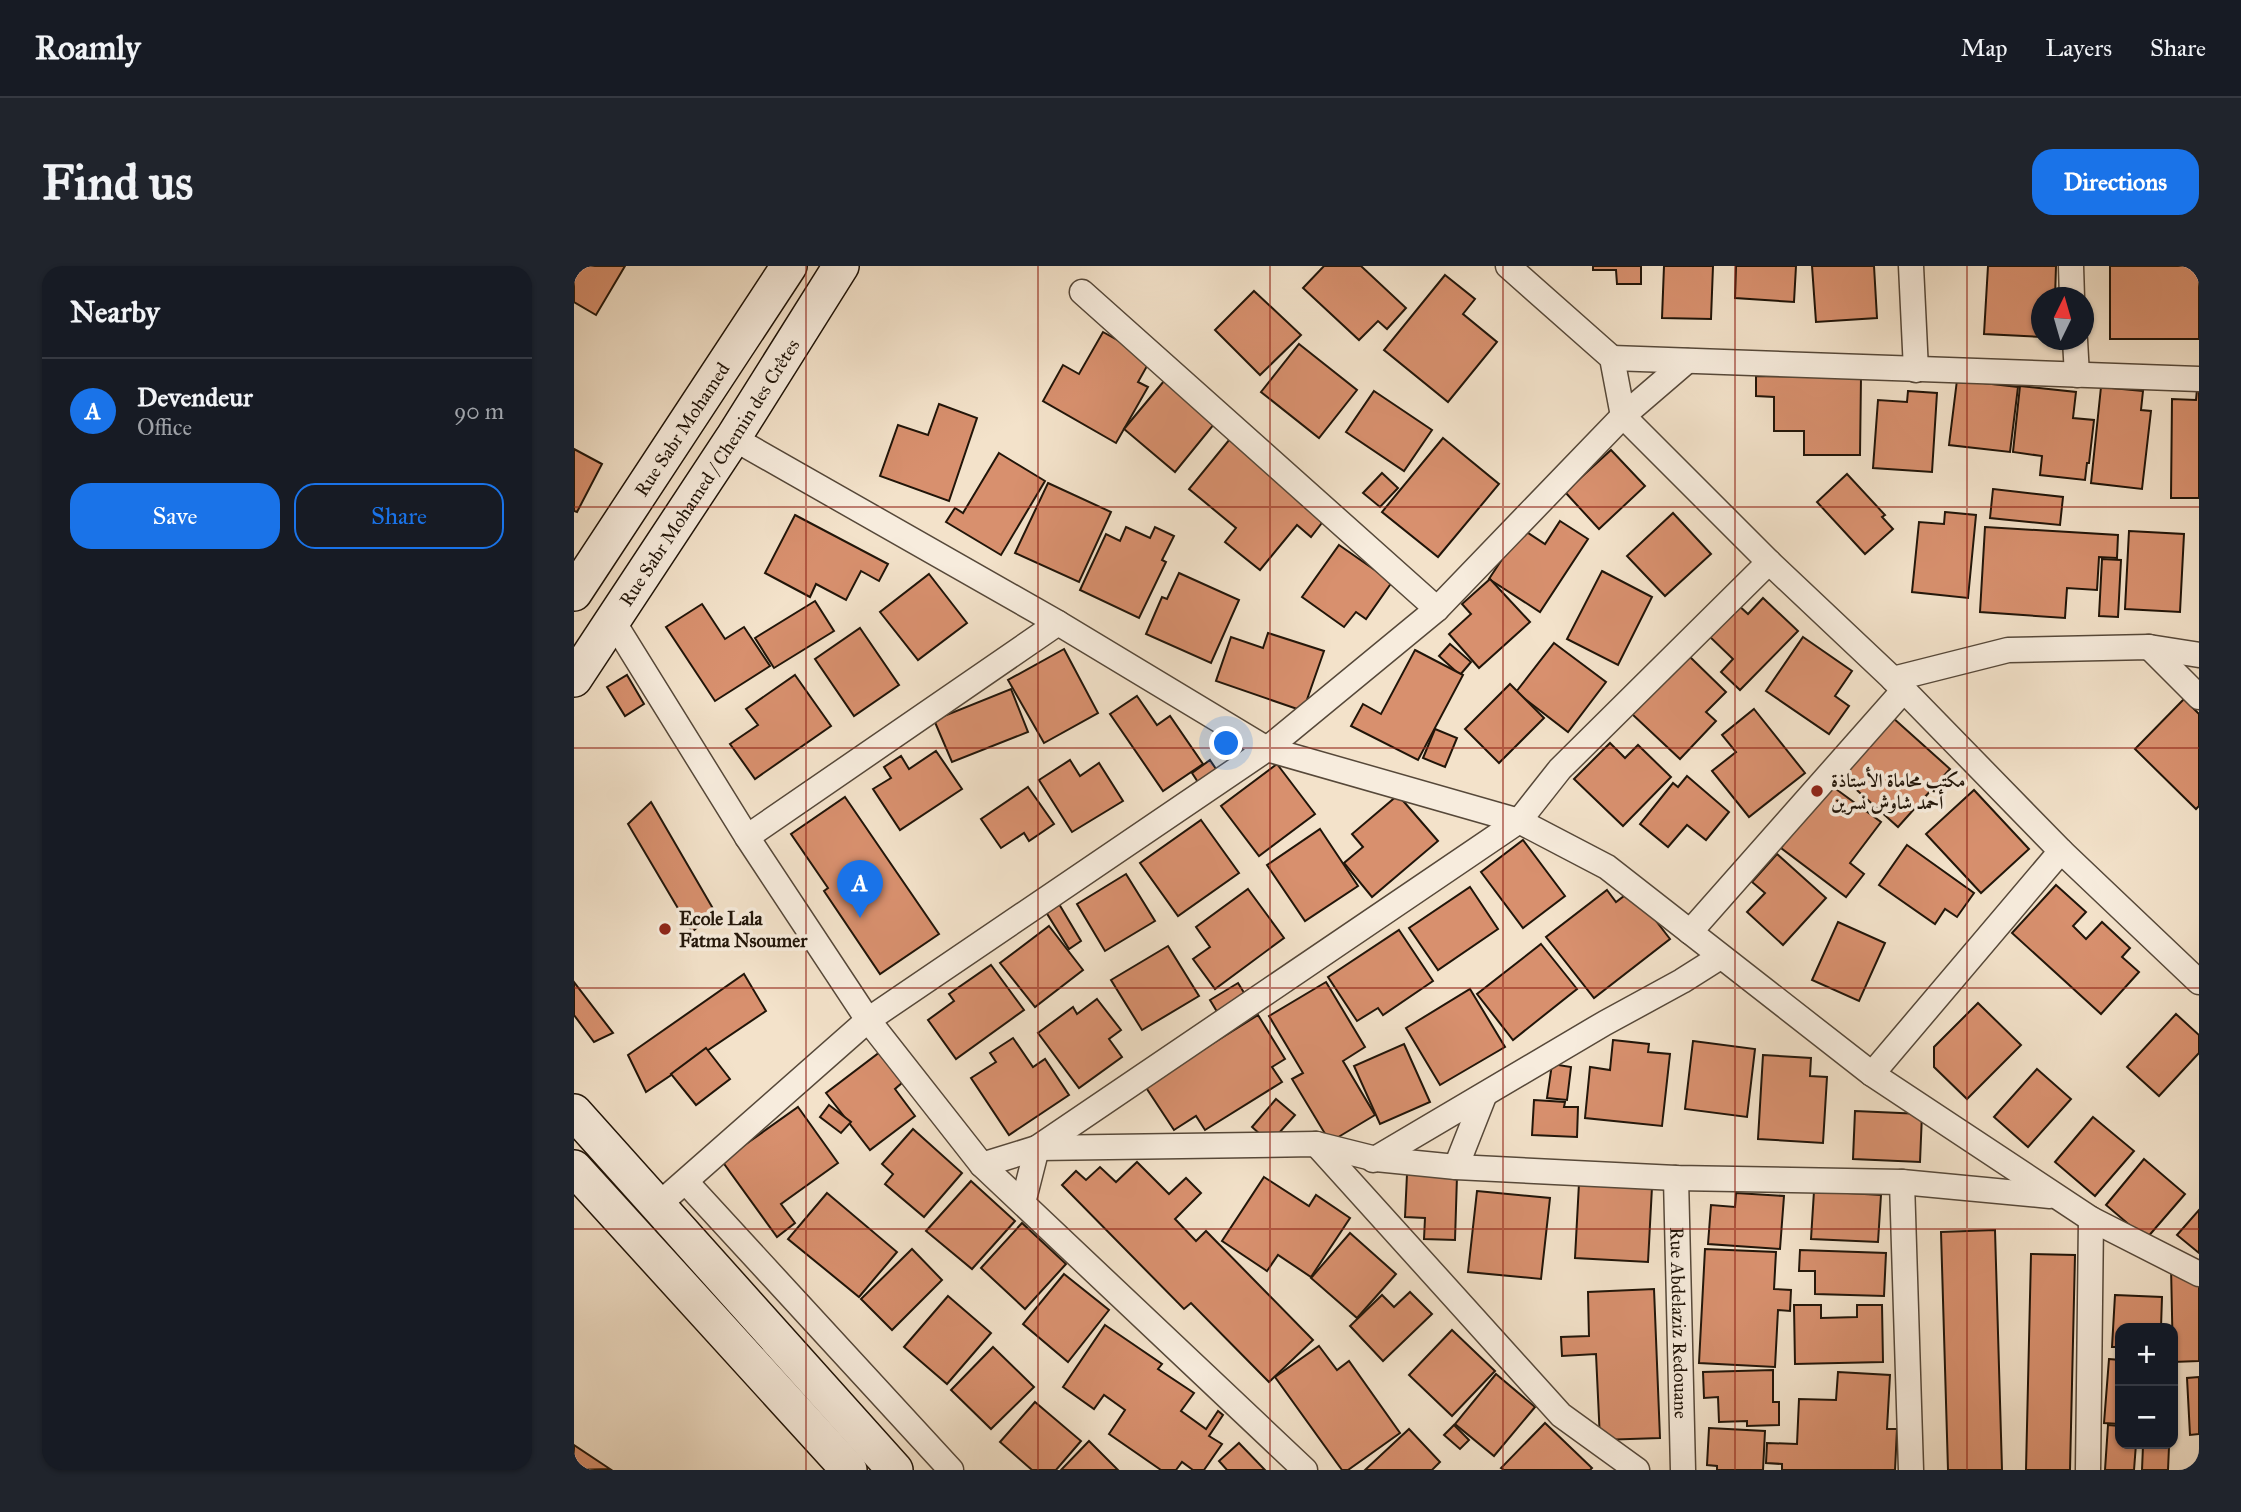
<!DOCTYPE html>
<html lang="en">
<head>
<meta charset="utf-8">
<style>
  body { margin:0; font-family:"IM FELL Great Primer",Amiri,serif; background:#20242c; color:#f1f3f6 }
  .controls { position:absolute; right:21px; bottom:21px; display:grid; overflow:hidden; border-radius:14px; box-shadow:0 2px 5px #0004 }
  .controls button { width:63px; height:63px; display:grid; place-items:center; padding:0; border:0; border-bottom:2px solid #363941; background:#171b24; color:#f1f3f6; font:35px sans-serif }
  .compass { position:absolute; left:1457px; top:21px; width:63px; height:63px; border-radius:50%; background:#171b24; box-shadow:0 2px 5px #0004; rotate:5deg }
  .you { position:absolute; left:653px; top:478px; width:24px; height:24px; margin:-18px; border:5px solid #fff; border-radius:50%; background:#1a73e8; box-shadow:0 0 0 10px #1a73e833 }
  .badge { display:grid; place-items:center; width:46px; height:46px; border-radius:50%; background:#1a73e8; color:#fff; font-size:23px; font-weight:700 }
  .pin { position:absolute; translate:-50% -58px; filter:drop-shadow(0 2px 4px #0008) }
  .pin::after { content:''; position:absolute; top:37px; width:24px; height:21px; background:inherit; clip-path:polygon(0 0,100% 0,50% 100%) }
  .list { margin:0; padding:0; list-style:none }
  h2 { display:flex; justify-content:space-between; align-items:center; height:91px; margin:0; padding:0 28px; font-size:30px }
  h2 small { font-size:23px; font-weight:400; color:#9ea1a6 }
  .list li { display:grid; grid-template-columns:46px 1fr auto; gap:21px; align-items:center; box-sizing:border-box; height:105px; padding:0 28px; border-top:2px solid #363941 }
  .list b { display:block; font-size:26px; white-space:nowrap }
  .list p { margin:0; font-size:23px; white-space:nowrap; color:#9ea1a6 }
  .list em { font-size:23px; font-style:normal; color:#9ea1a6 }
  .actions { display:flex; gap:14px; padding:21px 28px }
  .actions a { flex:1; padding:16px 0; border:2px solid #1a73e8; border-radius:21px; text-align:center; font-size:24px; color:#1a73e8 }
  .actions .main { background:#1a73e8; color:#fff }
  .map { position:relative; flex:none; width:1625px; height:1204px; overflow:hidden; border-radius:21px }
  header { display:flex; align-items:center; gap:42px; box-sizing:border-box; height:98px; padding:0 35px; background:#171b24; border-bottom:2px solid #363941 }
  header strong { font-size:33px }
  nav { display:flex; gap:38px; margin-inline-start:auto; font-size:24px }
  .intro { display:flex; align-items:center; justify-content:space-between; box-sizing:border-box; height:168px; padding:0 42px }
  h1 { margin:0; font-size:49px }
  .button { padding:18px 32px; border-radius:21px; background:#1a73e8; color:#fff; font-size:24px; font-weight:700 }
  main { display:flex; gap:42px; padding:0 42px }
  aside { flex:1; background:#171b24; border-radius:21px; box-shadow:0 2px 5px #0004 }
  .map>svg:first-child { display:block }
</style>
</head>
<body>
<header>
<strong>Roamly</strong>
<nav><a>Map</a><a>Layers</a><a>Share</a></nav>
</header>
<div class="intro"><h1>Find us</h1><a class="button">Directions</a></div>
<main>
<aside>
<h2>Nearby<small></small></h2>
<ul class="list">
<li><span class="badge">A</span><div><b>Devendeur</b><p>Office</p></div><em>90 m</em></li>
</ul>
<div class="actions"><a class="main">Save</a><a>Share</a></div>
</aside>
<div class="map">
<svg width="1625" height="1204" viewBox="0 0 1625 1204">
  <rect width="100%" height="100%" fill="#f3e2ca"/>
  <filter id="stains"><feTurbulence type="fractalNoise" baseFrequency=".00286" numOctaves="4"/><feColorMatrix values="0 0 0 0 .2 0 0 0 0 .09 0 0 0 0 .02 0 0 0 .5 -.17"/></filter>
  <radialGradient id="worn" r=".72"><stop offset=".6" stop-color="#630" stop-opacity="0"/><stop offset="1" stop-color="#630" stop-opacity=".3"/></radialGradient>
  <g fill="#d8906e" stroke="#211509" stroke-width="2">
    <polygon points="0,0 51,0 22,49 0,36"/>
    <polygon points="750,0 787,0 832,42 813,63 804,55 785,74 729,22"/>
    <polygon points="1019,0 1067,0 1067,18 1043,18 1042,4 1019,4"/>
    <polygon points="1090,0 1139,0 1137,53 1088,52"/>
    <polygon points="1162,0 1222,0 1220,36 1161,32"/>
    <polygon points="1238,0 1300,0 1303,52 1242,56"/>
    <polygon points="1414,0 1482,0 1481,32 1468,32 1468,71 1410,68"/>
    <rect x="1536" y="0" width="89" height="73"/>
    <polygon points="871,9 901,33 889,48 923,76 874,136 810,84"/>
    <polygon points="680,25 727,69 686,109 641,64"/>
    <polygon points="529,66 577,93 564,116 574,121 542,177 469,135 489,99 505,108"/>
    <polygon points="725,78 783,124 745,172 687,126"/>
    <polygon points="1182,110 1287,111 1286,189 1230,189 1230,165 1200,165 1200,131 1182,130"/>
    <polygon points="1383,114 1444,121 1436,186 1375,179"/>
    <polygon points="590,115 641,157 601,206 550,163"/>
    <polygon points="1446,120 1502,126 1499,152 1520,154 1515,197 1513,197 1511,214 1466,209 1468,190 1439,186"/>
    <polygon points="1527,121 1569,125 1567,144 1577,145 1568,223 1517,217"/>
    <polygon points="1623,123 1625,123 1625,232 1597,232 1598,133 1622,134"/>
    <polygon points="800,125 858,164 830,205 772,166"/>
    <polygon points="1334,125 1363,127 1358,206 1299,202 1304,134 1333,136"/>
    <polygon points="365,138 403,152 375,235 306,210 324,159 354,169"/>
    <polygon points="660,168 754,249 737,271 723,259 686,304 651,276 662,262 615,223"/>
    <polygon points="869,172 925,218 864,291 808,246"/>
    <polygon points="0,183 28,198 3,246 0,245"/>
    <polygon points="1037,184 1071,220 1025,263 991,226"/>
    <polygon points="425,187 471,215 427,289 372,256 381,242 389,247"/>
    <polygon points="808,207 824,222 806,241 789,227"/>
    <polygon points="1273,208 1311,249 1308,251 1319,263 1291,288 1243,236"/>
    <polygon points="474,217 537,246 505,316 441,287"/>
    <polygon points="1419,223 1489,231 1486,259 1416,252"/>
    <polygon points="1371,246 1402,249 1394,332 1338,326 1345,256 1370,258"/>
    <polygon points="1099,247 1137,288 1091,330 1053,290"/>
    <polygon points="221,249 314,298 305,315 287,305 272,334 242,318 236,331 191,307"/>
    <polygon points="986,255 1014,273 966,346 915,313 948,263 971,278"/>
    <polygon points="552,261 576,272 581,261 600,270 588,294 592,296 565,352 506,324 532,268 546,275"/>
    <polygon points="1411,261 1544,269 1543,292 1525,291 1523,324 1493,322 1491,352 1406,346"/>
    <polygon points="1555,265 1610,268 1606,346 1551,343"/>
    <polygon points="765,279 818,316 792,353 782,346 770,361 728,331"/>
    <polygon points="1528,293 1547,294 1544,351 1525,350"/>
    <polygon points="1028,305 1078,331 1044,399 993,373"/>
    <polygon points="605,307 665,334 637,397 572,368 588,331 593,333"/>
    <polygon points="355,308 393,357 344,394 306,346"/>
    <polygon points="916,313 956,356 905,402 875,368 897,348 888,338"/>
    <polygon points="1189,332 1224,365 1166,424 1147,406 1159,393 1134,369 1163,338 1174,348"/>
    <polygon points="241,335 260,365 200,402 181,372"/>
    <polygon points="128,338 151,373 170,361 196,400 141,435 92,361"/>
    <polygon points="286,362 325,419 280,450 241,393"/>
    <polygon points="694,367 750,385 729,445 642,415 657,371 689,382"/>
    <polygon points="1229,371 1278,405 1261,430 1275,440 1255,468 1192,425"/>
    <polygon points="980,377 1032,416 994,466 942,426"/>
    <polygon points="876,378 897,396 886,409 865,390"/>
    <polygon points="490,383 524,447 470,477 434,414"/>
    <polygon points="841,384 889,409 844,494 777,460 789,438 807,448"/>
    <polygon points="1114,389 1152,426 1132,446 1142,455 1106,493 1058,448"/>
    <polygon points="53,409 70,438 51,450 33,421"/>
    <polygon points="221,409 257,460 181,513 156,478 184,459 172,443"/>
    <polygon points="936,418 970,452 925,497 891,463"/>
    <polygon points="437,423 454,466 378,496 360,454"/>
    <polygon points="563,430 583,459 596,450 629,498 589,525 536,448"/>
    <polygon points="1610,433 1625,448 1625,540 1622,543 1561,483"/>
    <polygon points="1180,443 1231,507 1175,551 1138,505 1162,486 1148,469"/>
    <polygon points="1318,451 1376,503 1324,561 1266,509"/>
    <polygon points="861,463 883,472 871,501 849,492"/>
    <polygon points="1036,477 1051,492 1064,479 1097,511 1049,560 1000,513"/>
    <polygon points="362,485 388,523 326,564 299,523 317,512 310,501 327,490 335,503"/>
    <polygon points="496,494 506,510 525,497 549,535 498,566 465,514"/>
    <polygon points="636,494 650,515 631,527 618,507"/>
    <polygon points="703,498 741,548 685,590 647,540"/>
    <polygon points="1113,510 1155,546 1132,574 1113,559 1094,581 1066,558 1099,517 1104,521"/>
    <polygon points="1255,518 1307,556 1276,597 1290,608 1272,631 1207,582"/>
    <polygon points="454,521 480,558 455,575 450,567 427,582 407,553"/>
    <polygon points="1400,524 1455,583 1407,627 1352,568"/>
    <polygon points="824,529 864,575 798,631 770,597 789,581 778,568"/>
    <polygon points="271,531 365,668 306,708 250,625 254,622 217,568"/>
    <polygon points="77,536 141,646 118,666 54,558"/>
    <polygon points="627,554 665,607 604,650 566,597"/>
    <polygon points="746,563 784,620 731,655 693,599"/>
    <polygon points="949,574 991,630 949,662 907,606"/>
    <polygon points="1333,579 1400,627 1383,651 1371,643 1361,658 1305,619"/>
    <polygon points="1203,588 1252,632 1209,679 1173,646 1191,627 1178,616"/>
    <polygon points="552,608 581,655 531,685 503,638"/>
    <polygon points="1482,619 1512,646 1499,660 1512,673 1528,656 1556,682 1548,691 1565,706 1527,748 1438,667"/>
    <polygon points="896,621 924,663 864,704 835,662"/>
    <polygon points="674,623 710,672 641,723 619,693 636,681 622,661"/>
    <polygon points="1033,624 1042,636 1058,624 1096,673 1020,732 972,671"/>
    <polygon points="485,638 507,675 495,683 472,646"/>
    <polygon points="1264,656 1311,677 1285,735 1238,714"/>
    <polygon points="475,660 509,704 461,741 426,697"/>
    <polygon points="825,664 859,715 809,749 804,742 783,755 754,711"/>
    <polygon points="967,678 1003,723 939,774 903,728"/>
    <polygon points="594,680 625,730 568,764 537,714"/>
    <polygon points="417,699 450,744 382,793 354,754 380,735 375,728"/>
    <polygon points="170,708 192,745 72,826 54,789"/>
    <polygon points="0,716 39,767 20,776 0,749"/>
    <polygon points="752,716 791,781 769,795 801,849 756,876 718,813 729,807 695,750"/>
    <polygon points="664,717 677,738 648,754 636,734"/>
    <polygon points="896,723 931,781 866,819 832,762"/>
    <polygon points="523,733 547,764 535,773 548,791 505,822 464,767 499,741 503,748"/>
    <polygon points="1404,737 1447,779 1393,833 1360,801 1360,781"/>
    <polygon points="1602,748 1625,769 1625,787 1585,830 1553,801"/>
    <polygon points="684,749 711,793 698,801 708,816 631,864 622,850 600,864 571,820"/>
    <polygon points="439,772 459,801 471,793 495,829 435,869 397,812 422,796 416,787"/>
    <polygon points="1039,774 1075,778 1074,786 1096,788 1088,860 1011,852 1016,801 1036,804"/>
    <polygon points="1119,775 1181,783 1173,851 1111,843"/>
    <polygon points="830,778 856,836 806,858 780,800"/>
    <polygon points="132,782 156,813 122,839 97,808"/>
    <polygon points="306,786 329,816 321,823 341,850 296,884 252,827"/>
    <polygon points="1189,789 1237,792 1236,810 1253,811 1249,877 1184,873"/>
    <polygon points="978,798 997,801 993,834 973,832"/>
    <polygon points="1463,803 1497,833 1454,881 1420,851"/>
    <polygon points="702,833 721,849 696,877 678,861"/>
    <polygon points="960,834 991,836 990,841 1004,841 1003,871 958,869"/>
    <polygon points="255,839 277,856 267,867 246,851"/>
    <polygon points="224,841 264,897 207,938 221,957 203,971 148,895"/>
    <polygon points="1281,845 1348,848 1346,896 1279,893"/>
    <polygon points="1519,851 1560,885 1521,930 1481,896"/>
    <polygon points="339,863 388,907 350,951 311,918 319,908 308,898"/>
    <polygon points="1570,893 1611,928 1572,973 1532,939"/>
    <polygon points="563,896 595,928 612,912 627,927 601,953 622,975 632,965 739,1074 695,1116 617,1037 610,1043 488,919 502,905 512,914 526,901 542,916"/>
    <polygon points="833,908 883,910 881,974 850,973 851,952 831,951"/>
    <polygon points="690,911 735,940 742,929 776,952 737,1011 704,989 693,1005 648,975"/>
    <polygon points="397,915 441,955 398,1003 352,965"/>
    <polygon points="1005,917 1078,921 1074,996 1001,992"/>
    <polygon points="903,925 976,932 967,1013 894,1006"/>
    <polygon points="1240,925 1307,929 1304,976 1237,973"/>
    <polygon points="253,927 323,986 285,1031 214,973"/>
    <polygon points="1162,927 1210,930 1206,983 1134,978 1137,939 1161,941"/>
    <polygon points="1625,944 1625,987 1603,969"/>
    <polygon points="448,957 492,998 451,1043 407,1002"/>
    <polygon points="1421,964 1428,1204 1374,1204 1367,966"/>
    <polygon points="776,967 822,1008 783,1052 737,1012"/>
    <polygon points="338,983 368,1014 318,1064 287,1033"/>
    <polygon points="1131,983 1202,986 1200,1023 1217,1024 1216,1045 1204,1044 1201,1101 1125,1097"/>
    <polygon points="1226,984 1312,987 1310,1030 1241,1028 1241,1005 1225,1005"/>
    <polygon points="1457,988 1501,989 1496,1204 1452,1204"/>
    <polygon points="1597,1000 1625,1013 1625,1095 1599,1096"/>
    <polygon points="490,1008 535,1044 494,1096 449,1058"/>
    <polygon points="1080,1023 1086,1172 1026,1174 1022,1088 988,1090 987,1071 1015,1070 1014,1026"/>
    <polygon points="836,1026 858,1048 809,1095 776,1060 808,1029 820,1041"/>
    <polygon points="1541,1029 1588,1031 1587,1062 1546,1062 1546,1081 1538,1081"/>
    <polygon points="374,1030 417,1067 373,1118 330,1081"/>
    <polygon points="1220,1039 1247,1039 1247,1052 1283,1051 1283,1039 1308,1039 1309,1096 1221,1098"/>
    <polygon points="531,1059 588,1098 584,1103 620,1127 607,1145 632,1163 644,1145 649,1149 635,1170 648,1178 630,1204 619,1204 608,1196 602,1204 587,1204 535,1168 551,1144 530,1129 520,1143 489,1121"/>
    <polygon points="878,1064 921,1105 878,1150 835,1109"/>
    <polygon points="745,1080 763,1104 775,1095 826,1167 774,1204 768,1204 701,1111"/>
    <polygon points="419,1081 460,1121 417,1163 377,1124"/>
    <polygon points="1535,1093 1546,1094 1546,1158 1530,1157"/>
    <polygon points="1199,1104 1199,1136 1205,1136 1205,1159 1173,1160 1173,1155 1145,1156 1144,1131 1130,1132 1129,1106"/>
    <polygon points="1264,1106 1316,1109 1313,1163 1323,1163 1321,1204 1208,1204 1208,1198 1192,1197 1193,1177 1223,1178 1225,1133 1262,1134"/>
    <polygon points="922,1108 961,1141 920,1190 881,1158"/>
    <polygon points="1625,1111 1625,1168 1616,1169 1613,1112"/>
    <polygon points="461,1136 507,1175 482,1204 458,1204 426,1176"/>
    <polygon points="971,1157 1018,1202 1016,1204 930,1204 927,1202"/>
    <polygon points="880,1159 895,1174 886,1183 870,1169"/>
    <polygon points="1534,1159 1546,1160 1546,1178 1562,1178 1560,1204 1531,1204"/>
    <polygon points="1135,1162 1191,1165 1189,1204 1143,1204 1143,1200 1133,1199"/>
    <polygon points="835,1163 866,1196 858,1204 791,1204"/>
    <polygon points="515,1175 544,1204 487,1204"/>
    <polygon points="665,1177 691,1204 653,1204 645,1195"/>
    <polygon points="0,1179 36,1203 0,1204"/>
    <polygon points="1569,1180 1595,1181 1594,1204 1568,1204"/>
  </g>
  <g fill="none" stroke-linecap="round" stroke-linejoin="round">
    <defs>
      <g id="minor">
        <polyline points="934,0 1038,92 1049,150 1195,296 1319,413 1487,585 1625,716"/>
        <polyline points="1337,0 1342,104"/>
        <polyline points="1497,0 1498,32"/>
        <polyline points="508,26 863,343"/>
        <polyline points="1501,74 1503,109"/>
        <polyline points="1038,92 1625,113"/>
        <polyline points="159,172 484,357 693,483 945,555 1033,601 1298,808 1517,953 1625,1008"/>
        <polyline points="39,355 173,571 294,754 408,899 731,1204"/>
        <polyline points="1575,381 1625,431"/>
        <polyline points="1319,413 1434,384 1575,381 1625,389"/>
        <polyline points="173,571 484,357"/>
        <polyline points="1116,666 1329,425"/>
        <polyline points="1298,808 1487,585"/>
        <polyline points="742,878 987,1149 1063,1204"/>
        <polyline points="799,894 1031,757 1108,715 1146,691"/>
        <polyline points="408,899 463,882 742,878 802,893 882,901 1102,912 1328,916 1476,930"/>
        <polyline points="882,901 910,830"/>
        <path id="s1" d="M1102 912 1109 1204"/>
        <polyline points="112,916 377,1204"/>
        <polyline points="1328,916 1337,1204"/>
        <polyline points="449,937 463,882 945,555 986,503 1195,296"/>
        <polyline points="83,940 294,754 693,483 863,343 1049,150 1113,95"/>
        <polyline points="1514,1204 1517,953"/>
      </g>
      <g id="secondary">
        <path id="s2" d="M0 327 215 0"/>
        <path id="s3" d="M0 413 159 172 267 0"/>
        <polyline points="0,846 321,1204"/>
        <polyline points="0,902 275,1204"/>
      </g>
    </defs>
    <use href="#minor" stroke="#564839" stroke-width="27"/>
    <use href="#secondary" stroke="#211509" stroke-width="38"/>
    <use href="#minor" stroke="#f7ecdd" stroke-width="24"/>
    <use href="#secondary" stroke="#f7ecdd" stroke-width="35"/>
  </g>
  <path fill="none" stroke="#8f2418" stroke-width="2" stroke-opacity="0.55" d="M232 0V1204M464 0V1204M696 0V1204M929 0V1204M1161 0V1204M1393 0V1204M0 241H1625M0 482H1625M0 722H1625M0 963H1625"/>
  <g fill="#8f2418" stroke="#f7ecdd" stroke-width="2.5">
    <circle cx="1243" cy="525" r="7"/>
    <circle cx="91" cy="663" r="7"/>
  </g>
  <g text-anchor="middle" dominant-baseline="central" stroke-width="7" stroke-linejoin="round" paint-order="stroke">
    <g font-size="19" fill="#211509" stroke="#f7ecdd">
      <text stroke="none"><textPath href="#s2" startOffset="196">Rue Sabr Mohamed</textPath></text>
      <text stroke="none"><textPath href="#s3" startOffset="247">Rue Sabr Mohamed / Chemin des Crêtes</textPath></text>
      <text stroke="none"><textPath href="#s1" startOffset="145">Rue Abdelaziz Redouane</textPath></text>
    </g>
    <g font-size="19" font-weight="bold" fill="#211509" stroke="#f7ecdd" text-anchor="start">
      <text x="1257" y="514">مكتب محاماة الأستاذة<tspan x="1257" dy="22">أحمد شاوش نسرين</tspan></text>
      <text x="105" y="652">Ecole Lala<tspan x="105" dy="22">Fatma Nsoumer</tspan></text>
    </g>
  </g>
  <rect width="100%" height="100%" filter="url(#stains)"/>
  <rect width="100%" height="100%" fill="url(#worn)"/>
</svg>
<div class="controls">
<button>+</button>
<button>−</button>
</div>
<svg class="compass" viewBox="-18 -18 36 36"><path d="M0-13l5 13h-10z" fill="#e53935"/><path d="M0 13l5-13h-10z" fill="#9ea1a6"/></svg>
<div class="you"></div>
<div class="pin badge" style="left:286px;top:652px">A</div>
</div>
</main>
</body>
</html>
